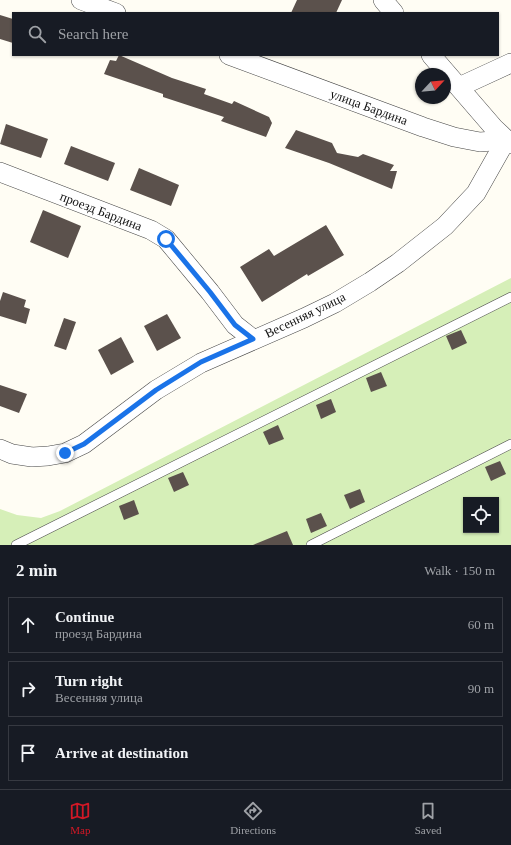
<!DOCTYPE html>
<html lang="en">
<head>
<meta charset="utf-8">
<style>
  body { margin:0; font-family:Georgia,serif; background:#20242c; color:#f1f3f6 }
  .controls { position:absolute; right:12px; bottom:12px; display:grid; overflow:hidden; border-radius:0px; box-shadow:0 1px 3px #0004 }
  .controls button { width:36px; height:36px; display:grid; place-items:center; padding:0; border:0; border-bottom:1px solid #363941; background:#171b24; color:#f1f3f6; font:20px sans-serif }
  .compass { position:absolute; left:415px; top:68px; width:36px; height:36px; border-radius:50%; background:#171b24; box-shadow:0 1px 3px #0004; rotate:64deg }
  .stop { position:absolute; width:12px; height:12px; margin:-9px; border:3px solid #1a73e8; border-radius:50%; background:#fff }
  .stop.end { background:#1a73e8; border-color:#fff; box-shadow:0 1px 4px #0008 }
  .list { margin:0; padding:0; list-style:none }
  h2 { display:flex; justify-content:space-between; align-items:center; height:52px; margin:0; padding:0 16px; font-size:17px }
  h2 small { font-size:13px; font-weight:400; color:#9ea1a6 }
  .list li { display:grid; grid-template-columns:26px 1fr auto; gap:12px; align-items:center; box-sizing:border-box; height:56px; margin:0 8px 8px; padding:0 8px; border:1px solid #363941; border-radius:0px }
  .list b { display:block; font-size:15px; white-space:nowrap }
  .list p { margin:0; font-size:13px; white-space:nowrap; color:#9ea1a6 }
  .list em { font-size:13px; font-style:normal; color:#9ea1a6 }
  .icon { flex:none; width:22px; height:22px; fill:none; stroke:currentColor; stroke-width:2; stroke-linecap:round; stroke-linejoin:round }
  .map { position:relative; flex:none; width:511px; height:545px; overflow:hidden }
  .search { position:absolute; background:#171b24; box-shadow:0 1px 3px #0004; left:12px; right:12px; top:12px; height:44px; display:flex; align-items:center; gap:10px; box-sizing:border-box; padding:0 14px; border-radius:0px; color:#9ea1a6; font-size:15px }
  .sheet { height:244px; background:#171b24 }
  nav { display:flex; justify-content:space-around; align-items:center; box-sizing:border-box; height:56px; border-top:1px solid #363941; background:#171b24; font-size:11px; color:#9ea1a6 }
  nav a { display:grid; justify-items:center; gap:2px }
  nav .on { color:#d21826 }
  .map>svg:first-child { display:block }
</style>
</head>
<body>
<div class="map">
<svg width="511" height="545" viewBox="0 0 511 545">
  <rect width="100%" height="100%" fill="#fffdf4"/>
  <path fill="#d6efb8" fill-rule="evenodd" d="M511 278V545H0V509L17 515 41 518 60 511ZM466 500H496V530H466Z"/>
  <g fill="#5b514c">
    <polygon points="297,0 342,0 336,13 291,13"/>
    <polygon points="0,15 13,19 13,43 0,39"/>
    <polygon points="119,55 172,78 206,89 204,94 232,104 234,101 269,117 272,123 266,137 221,121 224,117 163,97 163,94 104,74 110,60 116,61"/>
    <polygon points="6,124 48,139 41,158 0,144"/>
    <polygon points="296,130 332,143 337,153 358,157 363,154 394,165 390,171 397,171 392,189 329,163 285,148"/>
    <polygon points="71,146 115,163 108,181 64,164"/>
    <polygon points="139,168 179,185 171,206 130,190"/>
    <polygon points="43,210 81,226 68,258 30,242"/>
    <polygon points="326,225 344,255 308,276 307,274 262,302 240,267 269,249 274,256"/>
    <polygon points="3,292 26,300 24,307 30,309 26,324 0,316 0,301"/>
    <polygon points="167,314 181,338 157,351 144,326"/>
    <polygon points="64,318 76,322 66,350 54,346"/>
    <polygon points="461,330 467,343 452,350 446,336"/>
    <polygon points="121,337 134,362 111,375 98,350"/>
    <polygon points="381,372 387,386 371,392 366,378"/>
    <polygon points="0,385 27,394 19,413 0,406"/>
    <polygon points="331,399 336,412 321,419 316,405"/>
    <polygon points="278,425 284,439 269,445 263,432"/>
    <polygon points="500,461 506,474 491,481 485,467"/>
    <polygon points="183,472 189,485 174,492 168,478"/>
    <polygon points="360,489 365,502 350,509 344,495"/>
    <polygon points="134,500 139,514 124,520 119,506"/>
    <polygon points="321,513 327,526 311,533 306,519"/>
    <polygon points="287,531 293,545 253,545"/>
  </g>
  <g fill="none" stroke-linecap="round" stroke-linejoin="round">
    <defs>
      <g id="lane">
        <polyline points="16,545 511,297"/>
        <polyline points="311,545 511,444"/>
      </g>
      <g id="street">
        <polyline points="81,0 116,13"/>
        <polyline points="383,0 394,13"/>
        <polyline points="229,55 423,127 454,137 480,142 506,140"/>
        <polyline points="431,55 494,128 511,144"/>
        <polyline points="459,87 511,63"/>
        <polyline points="0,172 151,230 166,239 210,292 235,325 253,339"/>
        <polyline points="0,449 12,454 32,457 48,456 65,453 84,444 156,390 201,363 304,318 335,303 370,282 398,263 445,226 476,193 506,140"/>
      </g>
    </defs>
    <use href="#lane" stroke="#444" stroke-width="10"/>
    <use href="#street" stroke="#444" stroke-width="20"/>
    <use href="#lane" stroke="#fff" stroke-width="9"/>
    <use href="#street" stroke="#fff" stroke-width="19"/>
  </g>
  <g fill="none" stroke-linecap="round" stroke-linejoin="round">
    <polyline stroke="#1a73e8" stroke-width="5" points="65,453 84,444 156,390 201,362 253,339 235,325 210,292 166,239"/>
  </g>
  <g text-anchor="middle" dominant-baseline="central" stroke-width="4" stroke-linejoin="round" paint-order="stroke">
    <g font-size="13" fill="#111" stroke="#fff">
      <text transform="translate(369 107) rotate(20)">улица Бардина</text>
      <text transform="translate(101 211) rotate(21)">проезд Бардина</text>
      <text transform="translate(305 315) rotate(-26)">Весенняя улица</text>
    </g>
  </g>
</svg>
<div class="controls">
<button><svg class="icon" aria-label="locate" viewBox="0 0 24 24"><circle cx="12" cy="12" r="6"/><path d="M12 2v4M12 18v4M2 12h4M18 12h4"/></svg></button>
</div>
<svg class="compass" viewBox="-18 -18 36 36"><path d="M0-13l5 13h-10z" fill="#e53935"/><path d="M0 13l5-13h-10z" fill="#9ea1a6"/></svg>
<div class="stop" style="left:166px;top:239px"></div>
<div class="stop end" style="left:65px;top:453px"></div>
<div class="search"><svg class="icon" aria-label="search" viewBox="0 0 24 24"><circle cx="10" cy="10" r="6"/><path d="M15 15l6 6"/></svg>Search here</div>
</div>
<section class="sheet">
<h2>2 min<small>Walk · 150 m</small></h2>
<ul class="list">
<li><svg class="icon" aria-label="ahead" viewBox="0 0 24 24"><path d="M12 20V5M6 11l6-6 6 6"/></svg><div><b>Continue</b><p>проезд Бардина</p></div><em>60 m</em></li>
<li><svg class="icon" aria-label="right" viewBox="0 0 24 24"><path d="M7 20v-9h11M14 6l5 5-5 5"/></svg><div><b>Turn right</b><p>Весенняя улица</p></div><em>90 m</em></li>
<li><svg class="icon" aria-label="arrive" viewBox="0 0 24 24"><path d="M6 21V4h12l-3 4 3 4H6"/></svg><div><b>Arrive at destination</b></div></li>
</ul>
</section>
<nav>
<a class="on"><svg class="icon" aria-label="map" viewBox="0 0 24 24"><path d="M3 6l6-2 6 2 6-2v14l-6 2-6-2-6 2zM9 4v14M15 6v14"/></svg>Map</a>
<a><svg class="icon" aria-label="directions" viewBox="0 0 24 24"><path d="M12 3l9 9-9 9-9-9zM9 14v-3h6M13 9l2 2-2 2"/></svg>Directions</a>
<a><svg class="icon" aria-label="saved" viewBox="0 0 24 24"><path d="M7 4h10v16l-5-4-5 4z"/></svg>Saved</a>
</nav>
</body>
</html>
